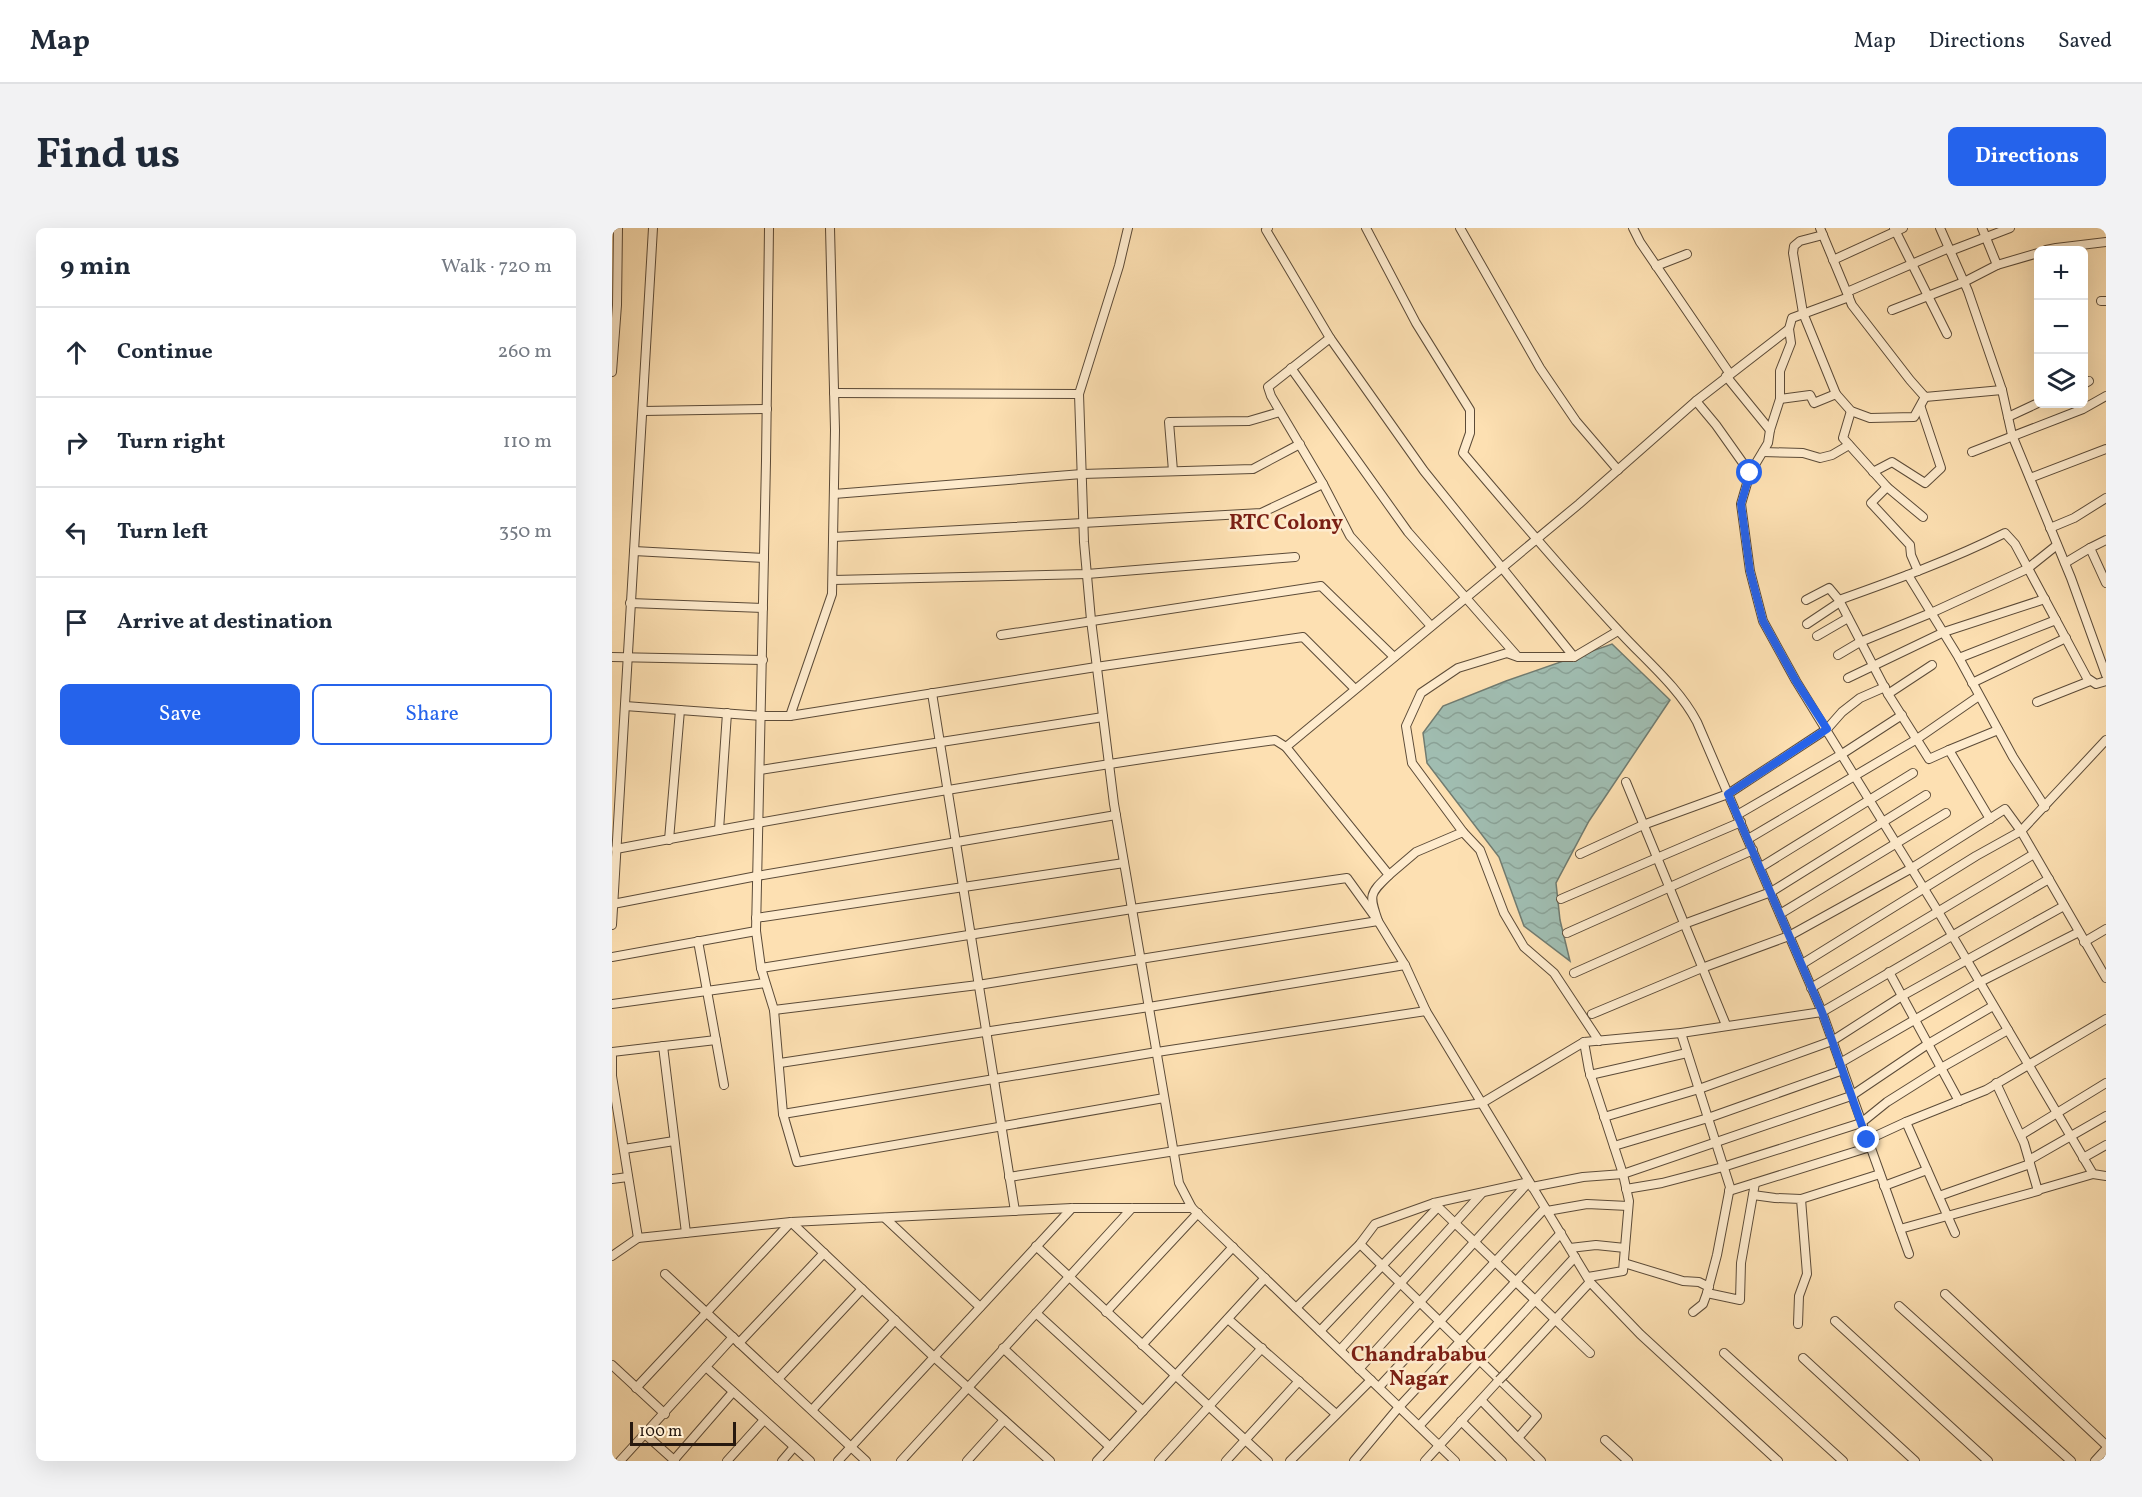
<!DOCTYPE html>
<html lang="en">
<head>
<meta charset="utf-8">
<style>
  body { margin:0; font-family:Vollkorn,serif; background:#f2f2f3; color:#1f2937 }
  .controls { position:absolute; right:18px; top:18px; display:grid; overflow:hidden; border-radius:9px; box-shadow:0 6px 24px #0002 }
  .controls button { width:54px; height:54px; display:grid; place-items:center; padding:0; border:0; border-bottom:2px solid #e0e1e3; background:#fff; color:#1f2937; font:30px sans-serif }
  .scale { position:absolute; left:18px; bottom:15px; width:106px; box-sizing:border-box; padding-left:6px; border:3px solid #27190f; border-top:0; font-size:16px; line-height:21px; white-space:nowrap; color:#27190f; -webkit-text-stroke:4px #feebcd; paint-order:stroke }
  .stop { position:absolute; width:18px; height:18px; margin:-14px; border:4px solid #2563eb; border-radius:50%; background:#fff }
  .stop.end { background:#2563eb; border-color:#fff; box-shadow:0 2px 6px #0008 }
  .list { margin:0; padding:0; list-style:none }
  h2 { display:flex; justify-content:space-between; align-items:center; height:78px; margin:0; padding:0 24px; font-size:26px }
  h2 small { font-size:20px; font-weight:400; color:#747a83 }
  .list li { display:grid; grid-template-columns:39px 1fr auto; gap:18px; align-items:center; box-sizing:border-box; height:90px; padding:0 24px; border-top:2px solid #e0e1e3 }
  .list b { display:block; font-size:22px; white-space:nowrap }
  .list em { font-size:20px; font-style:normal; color:#747a83 }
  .actions { display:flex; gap:12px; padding:18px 24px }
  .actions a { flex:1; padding:14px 0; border:2px solid #2563eb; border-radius:9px; text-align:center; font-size:21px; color:#2563eb }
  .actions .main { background:#2563eb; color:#fff }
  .icon { flex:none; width:33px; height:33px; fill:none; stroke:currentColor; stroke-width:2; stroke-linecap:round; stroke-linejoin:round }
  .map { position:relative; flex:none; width:1494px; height:1233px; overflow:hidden; border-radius:9px }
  header { display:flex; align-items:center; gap:36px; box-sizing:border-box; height:84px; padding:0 30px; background:#fff; border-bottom:2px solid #e0e1e3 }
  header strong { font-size:28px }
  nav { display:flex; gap:33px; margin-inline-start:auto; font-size:21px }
  .intro { display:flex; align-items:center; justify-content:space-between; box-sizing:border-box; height:144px; padding:0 36px }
  h1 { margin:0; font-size:42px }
  .button { padding:15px 27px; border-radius:9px; background:#2563eb; color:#fff; font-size:21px; font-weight:700 }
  main { display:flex; gap:36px; padding:0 36px }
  aside { flex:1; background:#fff; border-radius:9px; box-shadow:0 6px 24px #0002 }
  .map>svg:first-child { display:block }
</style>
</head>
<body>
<header>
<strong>Map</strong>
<nav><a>Map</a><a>Directions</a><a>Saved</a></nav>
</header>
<div class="intro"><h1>Find us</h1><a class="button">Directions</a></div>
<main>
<aside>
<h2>9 min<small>Walk · 720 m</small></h2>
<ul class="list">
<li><svg class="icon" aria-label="ahead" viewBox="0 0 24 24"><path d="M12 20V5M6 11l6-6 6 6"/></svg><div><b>Continue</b></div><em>260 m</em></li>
<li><svg class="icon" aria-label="right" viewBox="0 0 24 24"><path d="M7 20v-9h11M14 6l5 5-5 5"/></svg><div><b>Turn right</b></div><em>110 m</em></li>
<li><svg class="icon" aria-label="left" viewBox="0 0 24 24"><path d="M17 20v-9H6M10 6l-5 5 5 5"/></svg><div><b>Turn left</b></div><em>350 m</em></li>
<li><svg class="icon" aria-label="arrive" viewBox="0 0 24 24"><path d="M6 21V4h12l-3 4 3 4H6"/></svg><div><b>Arrive at destination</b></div></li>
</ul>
<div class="actions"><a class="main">Save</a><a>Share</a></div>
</aside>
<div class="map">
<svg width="1494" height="1233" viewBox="0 0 1494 1233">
  <defs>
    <pattern id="water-waves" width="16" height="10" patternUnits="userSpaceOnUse" patternTransform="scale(1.5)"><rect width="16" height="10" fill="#a0bdb1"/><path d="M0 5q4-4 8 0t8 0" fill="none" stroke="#8aa297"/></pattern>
  </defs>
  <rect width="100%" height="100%" fill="#fde0b2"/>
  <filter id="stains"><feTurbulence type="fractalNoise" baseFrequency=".00333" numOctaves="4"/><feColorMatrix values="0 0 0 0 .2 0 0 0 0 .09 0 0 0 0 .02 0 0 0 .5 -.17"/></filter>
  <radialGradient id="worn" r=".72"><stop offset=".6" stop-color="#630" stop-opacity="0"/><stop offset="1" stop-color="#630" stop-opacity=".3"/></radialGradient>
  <polygon fill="url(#water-waves)" stroke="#707b70" stroke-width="1.5" points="1000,416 1058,472 977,593 944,655 948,692 958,733 912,698 887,629 815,535 811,505 831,478 894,453"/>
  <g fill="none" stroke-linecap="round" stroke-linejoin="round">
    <defs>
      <g id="minor">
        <polyline points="516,0 507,38 467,166 472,314 479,392 502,576 567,955 580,980 843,1233"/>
        <polyline points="656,0 654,2 718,110 812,243 962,429"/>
        <path d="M754 0 804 95 858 182V205L851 225C901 284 952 344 1005 401 1032 431 1066 458 1085 494L1210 784 1297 1026"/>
        <polyline points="848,0 928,140 964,193 1006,242"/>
        <polyline points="1021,0 1028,14 1118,146"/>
        <polyline points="1208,0 1240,77 1298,152 1313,169 1390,162"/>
        <polyline points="1282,0 1335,106"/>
        <polyline points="1328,0 1356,63 1390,162 1400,207 1459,350 1494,447"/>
        <polyline points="1370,0 1385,37"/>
        <polyline points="1211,7 1188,13 1182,18 1181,25 1191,85 1224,166"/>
        <polyline points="1434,22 1444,20 1494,14"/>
        <polyline points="1338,23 1398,0"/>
        <polyline points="1221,32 1291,0"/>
        <polyline points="1044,38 1075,26"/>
        <polyline points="1235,64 1337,20"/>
        <polyline points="1489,73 1494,73"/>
        <polyline points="1280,82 1352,54 1385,37 1426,25"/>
        <polyline points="1177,101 1180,90 1237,69"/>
        <polyline points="718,110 656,159 659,168 711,256 738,308 819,398"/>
        <polyline points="679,140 796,304 905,428"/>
        <polyline points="0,144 5,77 6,0"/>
        <polyline points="1114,148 1158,202"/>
        <polyline points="1472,156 1477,153"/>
        <polyline points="222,165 467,166"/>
        <polyline points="1168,171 1158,202 1156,215 1138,245 1129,276 1138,343 1151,393 1184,453 1327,685 1481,946 1494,948"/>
        <polyline points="1084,173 1104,197 1138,245"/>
        <polyline points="31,183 155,181"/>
        <polyline points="1239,183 1231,210 1275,259 1311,289"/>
        <polyline points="1396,189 1426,175"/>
        <polyline points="1151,224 1191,225 1208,230 1220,227 1237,217"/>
        <polyline points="1360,224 1471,181 1494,168"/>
        <polyline points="561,243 557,194 637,193 668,184"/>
        <polyline points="1261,244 1280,234 1313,255 1329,240 1309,180"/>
        <polyline points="1418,250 1494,221"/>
        <polyline points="1275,259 1259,275 1298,317 1299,327 1306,343"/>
        <polyline points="222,266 470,246 641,241 688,216"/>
        <polyline points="1438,300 1462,290 1494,270"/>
        <polyline points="222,309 649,285 711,256"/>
        <polyline points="1494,312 1478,320 1494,355"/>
        <polyline points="22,323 152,330"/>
        <polyline points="1453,335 1478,320"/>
        <polyline points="1296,347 1347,430 1401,529 1433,579"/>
        <polyline points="221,352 475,346 683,329"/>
        <polyline points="1194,372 1217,360 1227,372 1276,466 1317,531 1337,522 1378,591"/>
        <path d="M1227 372C1283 352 1339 332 1393 305L1403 316 1475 450 1484 456 1494 453"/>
        <polyline points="18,375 151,380"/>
        <polyline points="1195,396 1228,374"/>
        <polyline points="389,407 709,358 782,429"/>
        <polyline points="1205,408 1236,390"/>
        <polyline points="1226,427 1248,414 1319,385 1415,341 1445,317"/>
        <polyline points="0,429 151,432"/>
        <polyline points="1347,430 1444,392"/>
        <polyline points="1236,450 1332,404 1433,371"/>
        <polyline points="1360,455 1454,410"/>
        <polyline points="320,465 403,983"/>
        <polyline points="1276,466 1320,437"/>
        <polyline points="1425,474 1478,453"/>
        <polyline points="13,478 150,488 178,488 220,366 223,202 218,0"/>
        <polyline points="178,488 484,439 691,409 743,461"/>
        <polyline points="1494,512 1409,603 1494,750"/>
        <polyline points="674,519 967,276 1084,173 1177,101 1179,115 1168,143 1168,171 1198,167 1202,175 1224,166 1239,183 1258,190 1302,189 1313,169"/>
        <polyline points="1337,522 1386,502"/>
        <polyline points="148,542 491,489"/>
        <polyline points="1014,554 1114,797"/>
        <polyline points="1125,587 1230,526 1290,487"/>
        <polyline points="107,602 115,485"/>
        <polyline points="851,604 868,622 892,685 912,719 942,745 987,813"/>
        <polyline points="1136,611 1305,511 1367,468"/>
        <polyline points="57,612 68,482"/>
        <path d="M4 621C223 580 443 542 663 512L674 519 777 647C757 666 757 667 766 693L366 757 162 782"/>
        <polyline points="968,626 1031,597 1116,566 1215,501 1230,484 1248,470 1273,459"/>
        <polyline points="1149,639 1301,545"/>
        <polyline points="777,647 804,624 851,604 800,535 794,498 809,465 846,440 895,425 906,429 962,429 1006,403"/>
        <polyline points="949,671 1129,594"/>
        <polyline points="1,676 145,648 504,587"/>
        <polyline points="1168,686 1334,585"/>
        <polyline points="144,690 512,635"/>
        <polyline points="0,697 41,0"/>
        <polyline points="144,703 149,740 520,681 735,650 766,693 793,737 814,783 978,1054 892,1147"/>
        <polyline points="955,705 1141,622"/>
        <polyline points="86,713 112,857"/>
        <polyline points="1472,714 1494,701"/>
        <polyline points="0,729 144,703 154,233 157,0"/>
        <polyline points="149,740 162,782 171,886 185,934 552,870"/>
        <polyline points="1277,744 1347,873"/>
        <polyline points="962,745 1072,696 1159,664 1314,567"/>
        <polyline points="1199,760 1422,626"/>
        <polyline points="0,776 153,755"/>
        <polyline points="980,786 1090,740 1177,708 1300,640 1393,581 1409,603 1364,628 1190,736"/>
        <polyline points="1069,805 1096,890 1231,842"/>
        <polyline points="51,818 74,1005"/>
        <polyline points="0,824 104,812"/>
        <polyline points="0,828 0,848 26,1010 179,994 460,980 580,980"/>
        <polyline points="168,835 537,779 793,737"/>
        <polyline points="1228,835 1368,754 1467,704"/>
        <polyline points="978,847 1075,825"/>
        <polyline points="171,886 545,824 814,783"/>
        <polyline points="992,889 1087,861 1220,813 1290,768 1452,678"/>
        <polyline points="1409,907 1494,855"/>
        <polyline points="1255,912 1294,894"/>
        <polyline points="1002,918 1096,890 1118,959 1105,1027 1095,1065 1091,1076 1081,1084"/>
        <polyline points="12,921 62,913"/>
        <polyline points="1471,930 1494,917"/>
        <polyline points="1417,932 1494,888"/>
        <polyline points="397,949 870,875 972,814"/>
        <polyline points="0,951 16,949"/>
        <polyline points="1272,958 1315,942"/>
        <polyline points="920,959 971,949 1011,946 1239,868 1316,816 1381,778"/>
        <polyline points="1014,961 1050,955 1111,939 1249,895 1275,874 1329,840 1396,802"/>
        <polyline points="1426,962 1481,946"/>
        <polyline points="1117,963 1258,919"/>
        <polyline points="1141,967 1163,970 1189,971 1195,1046 1187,1068 1186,1096"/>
        <polyline points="1327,968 1418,936"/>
        <polyline points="1189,971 1268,946"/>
        <polyline points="822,975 978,1125"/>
        <polyline points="935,983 975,976 1016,978"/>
        <polyline points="273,990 368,1079"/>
        <polyline points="1288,1001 1426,963 1412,915 1384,855"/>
        <polyline points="1343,1005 1294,894 1374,862 1494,791"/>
        <polyline points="748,1016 925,1188 906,1210 929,1233"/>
        <polyline points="424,1018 656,1233"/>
        <polyline points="958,1020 984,1017 1013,1020"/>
        <polyline points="0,1028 26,1010"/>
        <polyline points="1012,1035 1071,1053 1087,1054 1097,1059"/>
        <polyline points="53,1046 254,1233"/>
        <polyline points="976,1049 1011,1043 1017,973 1011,946 977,842 972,814 1069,805 1210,784 1437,651"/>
        <polyline points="978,1054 1028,1106 1166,1233"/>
        <polyline points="1095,1065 1128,1072 1129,1035 1143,955"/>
        <polyline points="1333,1066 1494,1217"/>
        <polyline points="1287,1078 1459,1233"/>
        <polyline points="684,1080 748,1016 763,996 822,975 917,954"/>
        <polyline points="494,1084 586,985"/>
        <polyline points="424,1085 531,1183"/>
        <polyline points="616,1091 724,1186"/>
        <polyline points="1223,1093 1376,1233"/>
        <polyline points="708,1103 826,979"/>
        <polyline points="127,1115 212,1025"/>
        <polyline points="530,1117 621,1019"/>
        <polyline points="391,1120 498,1219"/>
        <polyline points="728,1122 870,965"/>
        <polyline points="1112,1125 1231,1233"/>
        <polyline points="1191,1130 1303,1233"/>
        <polyline points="0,1137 53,1186"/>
        <polyline points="94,1139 198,1233"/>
        <polyline points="747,1141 916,955"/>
        <polyline points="166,1151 250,1061"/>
        <polyline points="767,1159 933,980"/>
        <polyline points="24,1160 179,994 322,1129 438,1233"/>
        <polyline points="869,1172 906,1210"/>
        <polyline points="200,1182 283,1092"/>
        <polyline points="849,1193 890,1233"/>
        <polyline points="807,1198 963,1029"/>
        <polyline points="34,1207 63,1233"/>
        <polyline points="993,1212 1016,1233"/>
        <polyline points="8,1233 121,1109"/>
        <polyline points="61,1233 121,1164"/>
        <polyline points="115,1233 152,1192"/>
        <polyline points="170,1233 182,1219"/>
        <polyline points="226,1233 460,980"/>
        <polyline points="289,1233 520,980"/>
        <polyline points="355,1233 392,1192"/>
        <polyline points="485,1233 653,1050"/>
        <polyline points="547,1233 650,1120"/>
        <polyline points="614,1233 687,1153"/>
        <polyline points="678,1233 759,1152"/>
        <polyline points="742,1233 787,1179 949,1005"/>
        <polyline points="813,1233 887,1152"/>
        <polyline points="1483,1233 1494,1221"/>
      </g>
    </defs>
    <use href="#minor" stroke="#5c4b38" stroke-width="10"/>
    <use href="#minor" stroke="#feebcd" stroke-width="8"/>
    <defs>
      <polyline id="minor-bridge" points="887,1152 892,1147"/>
    </defs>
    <use href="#minor-bridge" stroke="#5c4b38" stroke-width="10" stroke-linecap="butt"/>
    <use href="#minor-bridge" stroke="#feebcd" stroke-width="8"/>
  </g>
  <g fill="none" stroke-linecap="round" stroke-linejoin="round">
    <polyline stroke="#2563eb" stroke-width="8" points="1138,245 1129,276 1138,343 1151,393 1184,453 1215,501 1116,566 1210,784 1255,912"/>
  </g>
  <g text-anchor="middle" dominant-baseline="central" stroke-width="5" stroke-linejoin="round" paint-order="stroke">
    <g font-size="21" font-weight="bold" fill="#7a1f14" stroke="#feebcd">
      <text x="674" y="295">RTC Colony</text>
      <text x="807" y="1127">Chandrababu<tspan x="807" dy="24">Nagar</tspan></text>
    </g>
  </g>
  <rect width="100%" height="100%" filter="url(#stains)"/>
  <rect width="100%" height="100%" fill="url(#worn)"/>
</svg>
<div class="controls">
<button>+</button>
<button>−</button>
<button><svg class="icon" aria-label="layers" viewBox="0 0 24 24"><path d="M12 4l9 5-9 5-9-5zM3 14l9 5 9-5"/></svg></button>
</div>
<div class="scale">100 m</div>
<div class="stop" style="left:1138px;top:245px"></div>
<div class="stop end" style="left:1255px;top:912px"></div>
</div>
</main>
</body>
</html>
